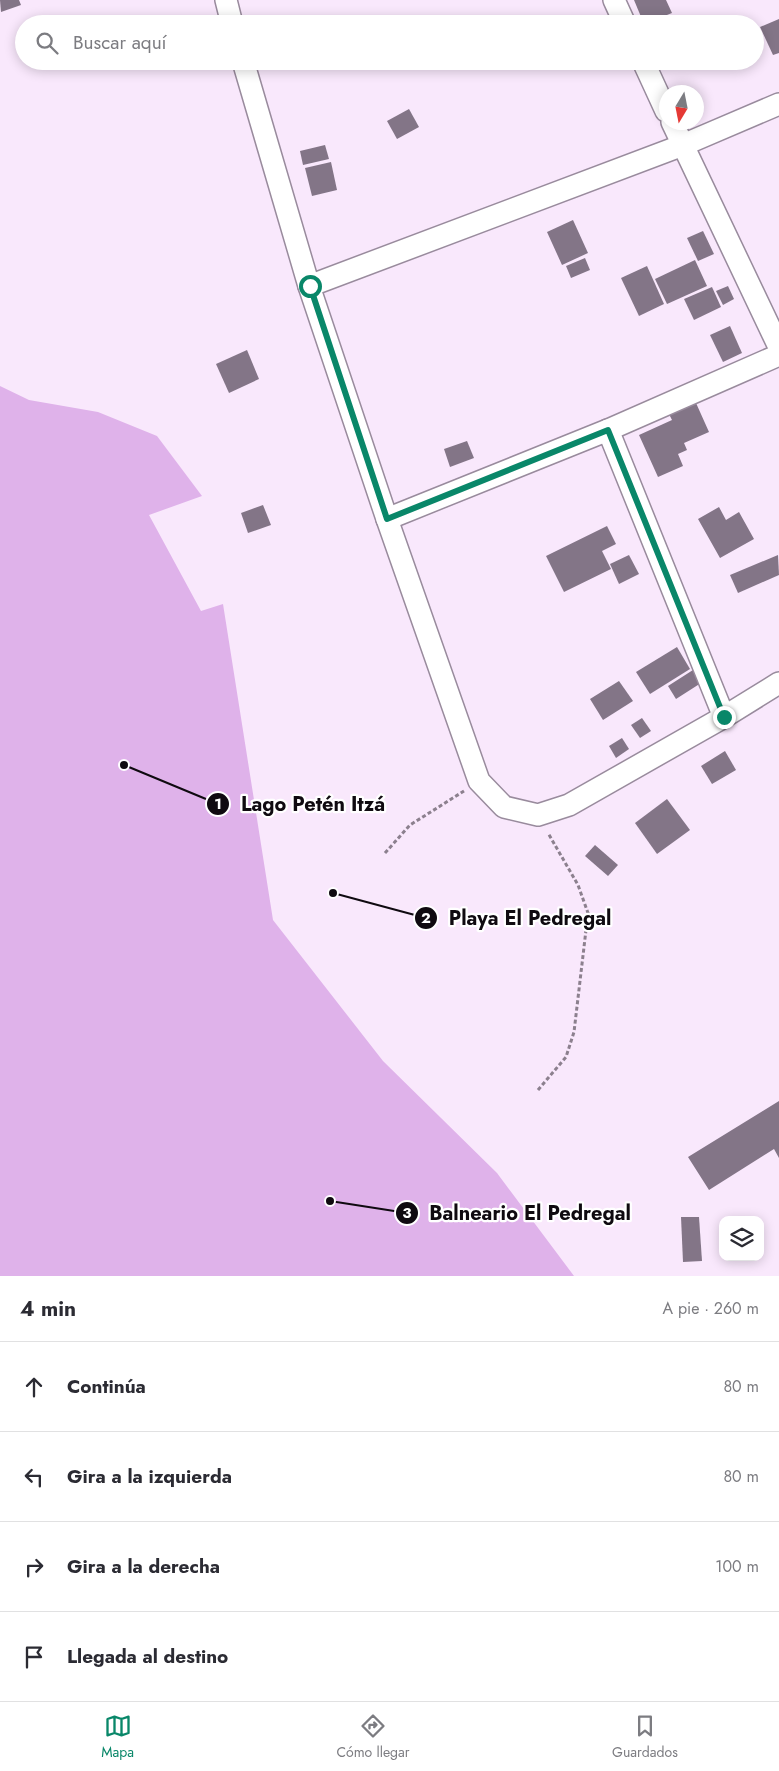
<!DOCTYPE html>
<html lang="es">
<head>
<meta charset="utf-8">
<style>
  body { margin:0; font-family:Jost,sans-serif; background:#f2f2f3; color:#2b2b33 }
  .controls { position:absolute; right:15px; bottom:15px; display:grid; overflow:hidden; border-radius:10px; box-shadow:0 2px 12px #0003 }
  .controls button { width:45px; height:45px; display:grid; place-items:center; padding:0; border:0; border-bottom:1px solid #e1e1e2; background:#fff; color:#2b2b33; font:25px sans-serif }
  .compass { position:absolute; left:659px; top:85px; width:45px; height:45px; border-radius:50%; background:#fff; box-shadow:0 2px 12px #0003; rotate:190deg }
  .stop { position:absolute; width:15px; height:15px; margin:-11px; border:4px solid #098769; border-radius:50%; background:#fff }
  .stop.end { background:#098769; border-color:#fff; box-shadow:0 1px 5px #0008 }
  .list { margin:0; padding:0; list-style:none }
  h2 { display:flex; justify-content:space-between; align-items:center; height:65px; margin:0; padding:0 20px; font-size:21px }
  h2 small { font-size:16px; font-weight:400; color:#7c7c81 }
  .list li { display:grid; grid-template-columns:32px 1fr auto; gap:15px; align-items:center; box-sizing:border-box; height:90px; padding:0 20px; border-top:1px solid #e1e1e2 }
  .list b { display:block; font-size:19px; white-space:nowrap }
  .list em { font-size:16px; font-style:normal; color:#7c7c81 }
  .icon { flex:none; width:28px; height:28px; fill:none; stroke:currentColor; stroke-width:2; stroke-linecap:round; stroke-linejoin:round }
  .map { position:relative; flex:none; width:779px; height:1276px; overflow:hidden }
  .search { position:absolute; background:#fff; box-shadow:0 2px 12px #0003; left:15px; right:15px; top:15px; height:55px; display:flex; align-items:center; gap:12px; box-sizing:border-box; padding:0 18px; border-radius:28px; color:#7c7c81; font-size:19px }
  .sheet { height:425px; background:#fff }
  nav { display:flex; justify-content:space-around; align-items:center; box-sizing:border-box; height:70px; border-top:1px solid #e1e1e2; background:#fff; font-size:14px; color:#7c7c81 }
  nav a { display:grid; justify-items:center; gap:2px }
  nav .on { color:#098769 }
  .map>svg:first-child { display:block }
</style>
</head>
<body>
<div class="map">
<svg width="779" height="1276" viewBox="0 0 779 1276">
  <rect width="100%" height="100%" fill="#f9e8fc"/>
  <polygon fill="#dfb2ea" points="0,386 29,400 98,412 157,436 202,496 149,515 201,611 223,604 273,920 383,1061 497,1173 574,1276 0,1276"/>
  <g fill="#837587">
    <polygon points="0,0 19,0 21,5 1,12"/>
    <polygon points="634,0 666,0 672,13 644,24"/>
    <polygon points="779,19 779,53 773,55 760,27"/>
    <polygon points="409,109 419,127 397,139 387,121"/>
    <polygon points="325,145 329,159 303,165 300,151"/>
    <polygon points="331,162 337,190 312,196 305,168"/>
    <polygon points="573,220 588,253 562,265 547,232"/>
    <polygon points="703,231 714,254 698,261 687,238"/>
    <polygon points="585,258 590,270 571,278 566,266"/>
    <polygon points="695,260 707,286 667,304 655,279"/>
    <polygon points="647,266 664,304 639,316 621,278"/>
    <polygon points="728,286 734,299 723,305 716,291"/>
    <polygon points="712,287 721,307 694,320 684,299"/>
    <polygon points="730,326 742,353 723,362 710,335"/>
    <polygon points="247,350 259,379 229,393 216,364"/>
    <polygon points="696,403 709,432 684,443 687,450 678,454 683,466 658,477 639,435 672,420 669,414"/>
    <polygon points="467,441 474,458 450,467 444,449"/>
    <polygon points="263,505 271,525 248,533 241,513"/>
    <polygon points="719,507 726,520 739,512 754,539 720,558 698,519"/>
    <polygon points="607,526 616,544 602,551 611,569 564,592 546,556"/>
    <polygon points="629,555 639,574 619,584 610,564"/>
    <polygon points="778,555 779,575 738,593 730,575"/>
    <polygon points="677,647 690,669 650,694 636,672"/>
    <polygon points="693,670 701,683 676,699 668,686"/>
    <polygon points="619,681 633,701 603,720 590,699"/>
    <polygon points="642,718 651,731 640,738 631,725"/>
    <polygon points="622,738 629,749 616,758 609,746"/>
    <polygon points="725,751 736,770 712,784 701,766"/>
    <polygon points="667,799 690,830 657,854 635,823"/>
    <polygon points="595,845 618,865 608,876 585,856"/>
    <polygon points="779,1101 779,1158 774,1149 709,1190 688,1157"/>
    <polygon points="681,1217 699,1217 702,1261 683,1262"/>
  </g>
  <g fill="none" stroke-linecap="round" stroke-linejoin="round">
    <defs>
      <g id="minor">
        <polyline points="226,0 232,24"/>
        <polyline points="614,0 625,24"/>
        <polyline points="243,61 309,286 387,519 479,781 504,807 538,815 569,805 724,717 779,683"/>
        <polyline points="643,61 666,111"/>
        <polyline points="672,122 779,347"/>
        <polyline points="309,286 683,145 779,104"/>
        <polyline points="608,430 724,717"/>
        <polyline points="387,519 608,430 779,355"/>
      </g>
    </defs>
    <use href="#minor" stroke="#998b9d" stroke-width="24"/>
    <g stroke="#8c808e" stroke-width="3" stroke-dasharray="4 2.5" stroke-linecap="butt">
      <polyline points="385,853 410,825 464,791"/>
      <polyline points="538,1090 566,1057 574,1032 588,913 578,885 548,833"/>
    </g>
    <use href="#minor" stroke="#fff" stroke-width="21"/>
  </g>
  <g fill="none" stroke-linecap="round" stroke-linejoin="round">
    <polyline stroke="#098769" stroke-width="6" points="310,286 387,519 608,430 724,717"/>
  </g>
  <path fill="none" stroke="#0f0a10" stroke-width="2" d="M124 765L218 804M333 893L426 918M330 1201L407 1213"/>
  <g fill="#0f0a10" stroke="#fff" stroke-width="2">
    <circle cx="124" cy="765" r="5"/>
    <circle cx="333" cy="893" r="5"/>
    <circle cx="330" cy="1201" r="5"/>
    <circle cx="218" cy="804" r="12"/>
    <circle cx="426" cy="918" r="12"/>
    <circle cx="407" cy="1213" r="12"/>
  </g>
  <g font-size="15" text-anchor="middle" font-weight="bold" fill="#fff">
    <text x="218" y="809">1</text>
    <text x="426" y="923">2</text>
    <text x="407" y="1218">3</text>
  </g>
  <g font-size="20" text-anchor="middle" font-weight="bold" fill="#0f0a10" stroke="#fff" stroke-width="4.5" stroke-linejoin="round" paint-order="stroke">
    <text x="313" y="811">Lago Petén Itzá</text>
    <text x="530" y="925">Playa El Pedregal</text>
    <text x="530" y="1220">Balneario El Pedregal</text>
  </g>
</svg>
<div class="controls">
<button><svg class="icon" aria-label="layers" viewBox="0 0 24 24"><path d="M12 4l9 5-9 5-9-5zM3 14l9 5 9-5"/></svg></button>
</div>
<svg class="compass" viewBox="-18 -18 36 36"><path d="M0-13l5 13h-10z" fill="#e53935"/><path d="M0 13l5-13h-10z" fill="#7c7c81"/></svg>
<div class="stop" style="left:310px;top:286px"></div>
<div class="stop end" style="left:724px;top:717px"></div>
<div class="search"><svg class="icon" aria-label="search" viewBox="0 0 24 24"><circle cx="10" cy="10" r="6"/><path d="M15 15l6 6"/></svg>Buscar aquí</div>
</div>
<section class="sheet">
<h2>4 min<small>A pie · 260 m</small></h2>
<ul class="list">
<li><svg class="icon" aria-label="ahead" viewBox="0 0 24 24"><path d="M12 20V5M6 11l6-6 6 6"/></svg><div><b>Continúa</b></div><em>80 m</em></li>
<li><svg class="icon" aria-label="left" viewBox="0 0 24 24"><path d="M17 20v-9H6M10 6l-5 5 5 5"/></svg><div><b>Gira a la izquierda</b></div><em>80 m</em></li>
<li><svg class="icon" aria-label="right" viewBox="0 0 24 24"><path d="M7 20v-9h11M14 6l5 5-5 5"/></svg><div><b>Gira a la derecha</b></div><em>100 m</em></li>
<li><svg class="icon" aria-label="arrive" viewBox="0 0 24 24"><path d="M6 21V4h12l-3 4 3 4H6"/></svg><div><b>Llegada al destino</b></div></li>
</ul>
</section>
<nav>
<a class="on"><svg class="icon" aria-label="map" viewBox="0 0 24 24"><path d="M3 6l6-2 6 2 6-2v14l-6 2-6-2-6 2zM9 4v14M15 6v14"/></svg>Mapa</a>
<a><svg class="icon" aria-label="directions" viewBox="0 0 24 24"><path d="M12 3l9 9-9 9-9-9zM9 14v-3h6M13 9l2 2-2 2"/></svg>Cómo llegar</a>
<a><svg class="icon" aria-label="saved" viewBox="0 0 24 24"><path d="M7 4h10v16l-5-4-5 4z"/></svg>Guardados</a>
</nav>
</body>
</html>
